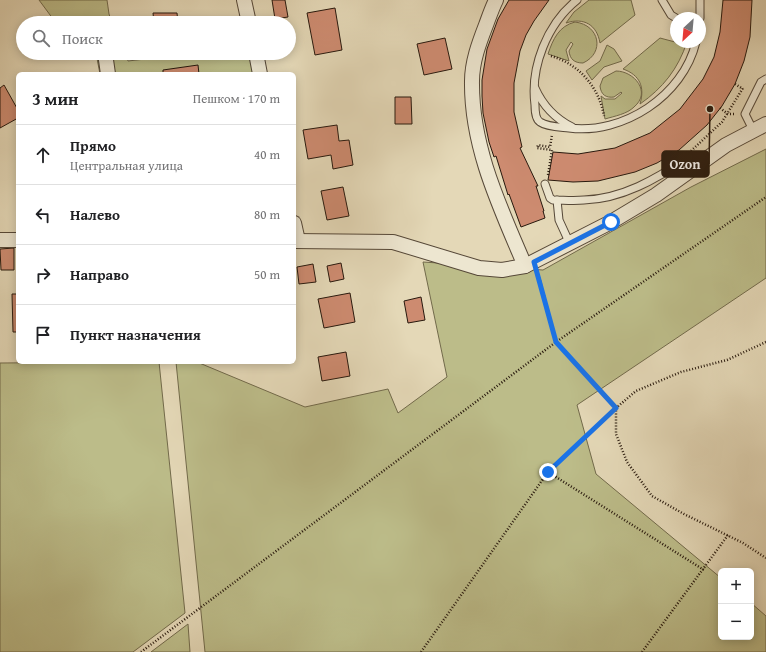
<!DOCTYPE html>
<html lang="ru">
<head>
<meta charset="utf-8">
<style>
  body { margin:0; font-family:"Gentium Book Plus",serif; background:#f2f2f2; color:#202124 }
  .controls { position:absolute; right:12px; bottom:12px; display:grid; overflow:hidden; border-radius:6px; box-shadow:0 2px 10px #0003 }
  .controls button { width:36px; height:36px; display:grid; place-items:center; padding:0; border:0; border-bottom:1px solid #e0e0e0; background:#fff; color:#202124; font:20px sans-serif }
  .compass { position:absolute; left:670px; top:12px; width:36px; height:36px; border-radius:50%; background:#fff; box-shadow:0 2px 10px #0003; rotate:206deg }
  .stop { position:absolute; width:12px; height:12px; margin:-9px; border:3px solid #1a73e8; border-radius:50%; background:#fff }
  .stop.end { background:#1a73e8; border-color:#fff; box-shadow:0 1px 4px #0008 }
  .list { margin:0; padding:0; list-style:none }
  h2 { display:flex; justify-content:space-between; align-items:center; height:52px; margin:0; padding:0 16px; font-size:17px }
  h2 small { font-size:13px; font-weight:400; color:#757577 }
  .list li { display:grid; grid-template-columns:26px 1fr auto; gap:12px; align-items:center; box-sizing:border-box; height:60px; padding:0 16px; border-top:1px solid #e0e0e0 }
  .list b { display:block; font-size:15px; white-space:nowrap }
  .list p { margin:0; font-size:13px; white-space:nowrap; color:#757577 }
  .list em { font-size:13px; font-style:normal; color:#757577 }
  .icon { flex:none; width:22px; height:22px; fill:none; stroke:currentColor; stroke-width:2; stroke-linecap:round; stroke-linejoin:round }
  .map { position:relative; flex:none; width:766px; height:652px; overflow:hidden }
  .search { position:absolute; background:#fff; box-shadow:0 2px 10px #0003; left:16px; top:16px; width:280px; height:44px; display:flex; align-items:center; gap:10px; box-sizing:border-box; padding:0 14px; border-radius:22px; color:#757577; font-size:15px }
  .panel { position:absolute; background:#fff; box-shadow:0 2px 10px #0003; left:16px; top:72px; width:280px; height:292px; border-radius:6px }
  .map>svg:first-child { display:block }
</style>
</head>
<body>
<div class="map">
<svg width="766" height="652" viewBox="0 0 766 652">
  <rect width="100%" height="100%" fill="#e4d8b7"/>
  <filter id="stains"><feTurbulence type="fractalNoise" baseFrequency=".005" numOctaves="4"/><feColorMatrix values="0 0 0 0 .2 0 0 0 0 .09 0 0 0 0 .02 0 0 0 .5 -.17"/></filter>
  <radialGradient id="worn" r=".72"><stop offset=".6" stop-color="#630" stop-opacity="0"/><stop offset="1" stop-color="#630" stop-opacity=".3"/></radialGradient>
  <g fill="#bcbc89" stroke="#726a4b">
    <polygon points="39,0 107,0 109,14 112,23 56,23"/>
    <path d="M589 0H631L635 15 600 43C597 25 584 17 566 23L574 12Z"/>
    <path d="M575 22C600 25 605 53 583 63 574 63 570 59 569 51L573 44 571 42 566 50 569 61 548 54C553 39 559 26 575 22Z"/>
    <path d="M660 38 675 42H687C678 69 663 88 640 104 645 87 640 75 623 69Z"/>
    <polygon points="607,45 614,49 622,61 604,67 592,80 586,71 600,61"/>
    <polygon points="96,53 125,53 128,61 197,53 254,53 259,74 100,74"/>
    <path d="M616 71C634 71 652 92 634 107 627 114 615 116 605 119L601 96 605 99H615L622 93 621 92 614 97C606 98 601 95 600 86L603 78Z"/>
    <polygon points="766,149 766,278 577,405 596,474 721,578 721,637 751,637 751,603 766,616 766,652 205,652 176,362 197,362 305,407 388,389 398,413 447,377 423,262 543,270 691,187"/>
    <polygon points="121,362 159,362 185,613 133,652 0,652 0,363"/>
    <polygon points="188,624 190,652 151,652"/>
  </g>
  <g fill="#cd8b70" stroke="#27180d">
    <polygon points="272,0 285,0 288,17 275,19"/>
    <polygon points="509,0 549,0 534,21 526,35 520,51 514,83 514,112 522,147 520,148 538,186 536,186 544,211 543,211 545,218 521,227 509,194 508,195 496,156 494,157 489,142 483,113 482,96 482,80 487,49 498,19"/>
    <polygon points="723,0 752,0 750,37 744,61 735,84 722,106 707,125 679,150 657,163 635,172 598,181 573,182 548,180 553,152 578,154 615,148 650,133 680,109 703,79 714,57 720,32"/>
    <polygon points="335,8 342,50 315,55 307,13"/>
    <polygon points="153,13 177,13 178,23 154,23"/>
    <polygon points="445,38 452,69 424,75 417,44"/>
    <polygon points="198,65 199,74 163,74 163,70"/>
    <polygon points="4,85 18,110 18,118 0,128 0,88"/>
    <polygon points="395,97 411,97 412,124 395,124"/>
    <polygon points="337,125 339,141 349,140 353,165 333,169 331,155 308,159 303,130"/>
    <polygon points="343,187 349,216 327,220 321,191"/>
    <polygon points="14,248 14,270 1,270 0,249"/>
    <polygon points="341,263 344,279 330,282 327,266"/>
    <polygon points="313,264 316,282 299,284 297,267"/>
    <polygon points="350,293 355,322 324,328 318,299"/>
    <polygon points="12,294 18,294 18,332 13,332"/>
    <polygon points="421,297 425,320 408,323 404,301"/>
    <polygon points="346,352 350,376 322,381 318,357"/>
  </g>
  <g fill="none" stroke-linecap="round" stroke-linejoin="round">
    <defs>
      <g id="lane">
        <path d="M577 0C547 24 530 67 535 105 535 110 535 119 540 122 547 127 560 127 569 128 623 135 683 96 696 42"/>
        <polyline points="662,0 671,15 676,18"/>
        <polyline points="700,18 700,0"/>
        <path d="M535 88C543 106 554 118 572 127"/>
        <polyline points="753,130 745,114 761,82 766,79"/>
        <path d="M545 184 550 198 553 200C563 200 574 201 584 200 622 199 656 179 686 159"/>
        <polyline points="557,200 559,220 570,244"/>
      </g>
      <g id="street">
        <polyline points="244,0 249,23"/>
        <path d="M496 0C492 8 489 17 486 25 479 43 472 62 472 81 471 147 500 207 525 266"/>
        <polyline points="105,53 108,74"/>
        <polyline points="256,53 260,74"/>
        <polyline points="294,223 298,241"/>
        <polyline points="0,240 18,240"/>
        <polyline points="294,241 393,242 479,268 502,270 525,266 611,222 656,195 726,145 766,124"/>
      </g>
    </defs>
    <use href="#lane" stroke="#564838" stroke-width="9"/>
    <use href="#street" stroke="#564838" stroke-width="16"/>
    <g stroke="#27180d" stroke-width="2.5" stroke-dasharray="1 2" stroke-linecap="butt">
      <path d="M551 56C579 64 599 87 604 116"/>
      <polyline points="735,84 743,89"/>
      <polyline points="720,108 728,114 736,114"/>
      <polyline points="691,151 722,122 743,88"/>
      <polyline points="548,175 552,150 537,148 538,145 550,147 552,135"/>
      <polyline points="766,342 727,360 681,372 636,391 616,408 616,434 627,462 652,496 684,514 743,543 766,558"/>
      <polyline points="548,472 704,570"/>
      <polyline points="141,652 556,342 766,197"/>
      <polyline points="421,652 548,472 616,408 556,342 538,273"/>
      <polyline points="642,652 728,535"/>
    </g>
    <use href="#lane" stroke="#ede6d0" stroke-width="7"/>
    <use href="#street" stroke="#ede6d0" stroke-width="14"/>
  </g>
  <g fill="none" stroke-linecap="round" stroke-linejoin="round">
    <polyline stroke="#1a73e8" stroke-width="5" points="548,472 616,408 556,342 534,262 611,222"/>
  </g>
  <path fill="none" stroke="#27180d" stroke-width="1.5" d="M710 109L709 164"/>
  <circle fill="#27180d" stroke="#ede6d0" stroke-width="1.5" cx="710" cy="109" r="4"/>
  <rect fill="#27180d" stroke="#27180d" stroke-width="1.5" x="662" y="151" width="47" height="26" rx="4"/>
  <g font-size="14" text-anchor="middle" font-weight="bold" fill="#fff">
    <text x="685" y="169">Ozon</text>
  </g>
  <rect width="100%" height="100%" filter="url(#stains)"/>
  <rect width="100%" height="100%" fill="url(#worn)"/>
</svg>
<div class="controls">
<button>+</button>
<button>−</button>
</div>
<svg class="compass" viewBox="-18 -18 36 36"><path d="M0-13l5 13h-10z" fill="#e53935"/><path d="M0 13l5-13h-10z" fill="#757577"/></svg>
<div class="stop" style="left:611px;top:222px"></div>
<div class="stop end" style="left:548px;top:472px"></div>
<div class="search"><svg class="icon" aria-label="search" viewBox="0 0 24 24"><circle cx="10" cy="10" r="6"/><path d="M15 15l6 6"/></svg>Поиск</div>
<section class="panel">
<h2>3 мин<small>Пешком · 170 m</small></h2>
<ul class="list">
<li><svg class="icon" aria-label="ahead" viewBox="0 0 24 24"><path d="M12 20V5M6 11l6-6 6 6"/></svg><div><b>Прямо</b><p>Центральная улица</p></div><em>40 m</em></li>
<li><svg class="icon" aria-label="left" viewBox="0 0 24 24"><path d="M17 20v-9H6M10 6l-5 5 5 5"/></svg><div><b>Налево</b></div><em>80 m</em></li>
<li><svg class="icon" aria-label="right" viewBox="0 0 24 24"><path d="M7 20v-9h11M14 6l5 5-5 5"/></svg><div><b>Направо</b></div><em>50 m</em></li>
<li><svg class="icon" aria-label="arrive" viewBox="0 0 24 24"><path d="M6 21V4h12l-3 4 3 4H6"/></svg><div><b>Пункт назначения</b></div></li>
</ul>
</section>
</div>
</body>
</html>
